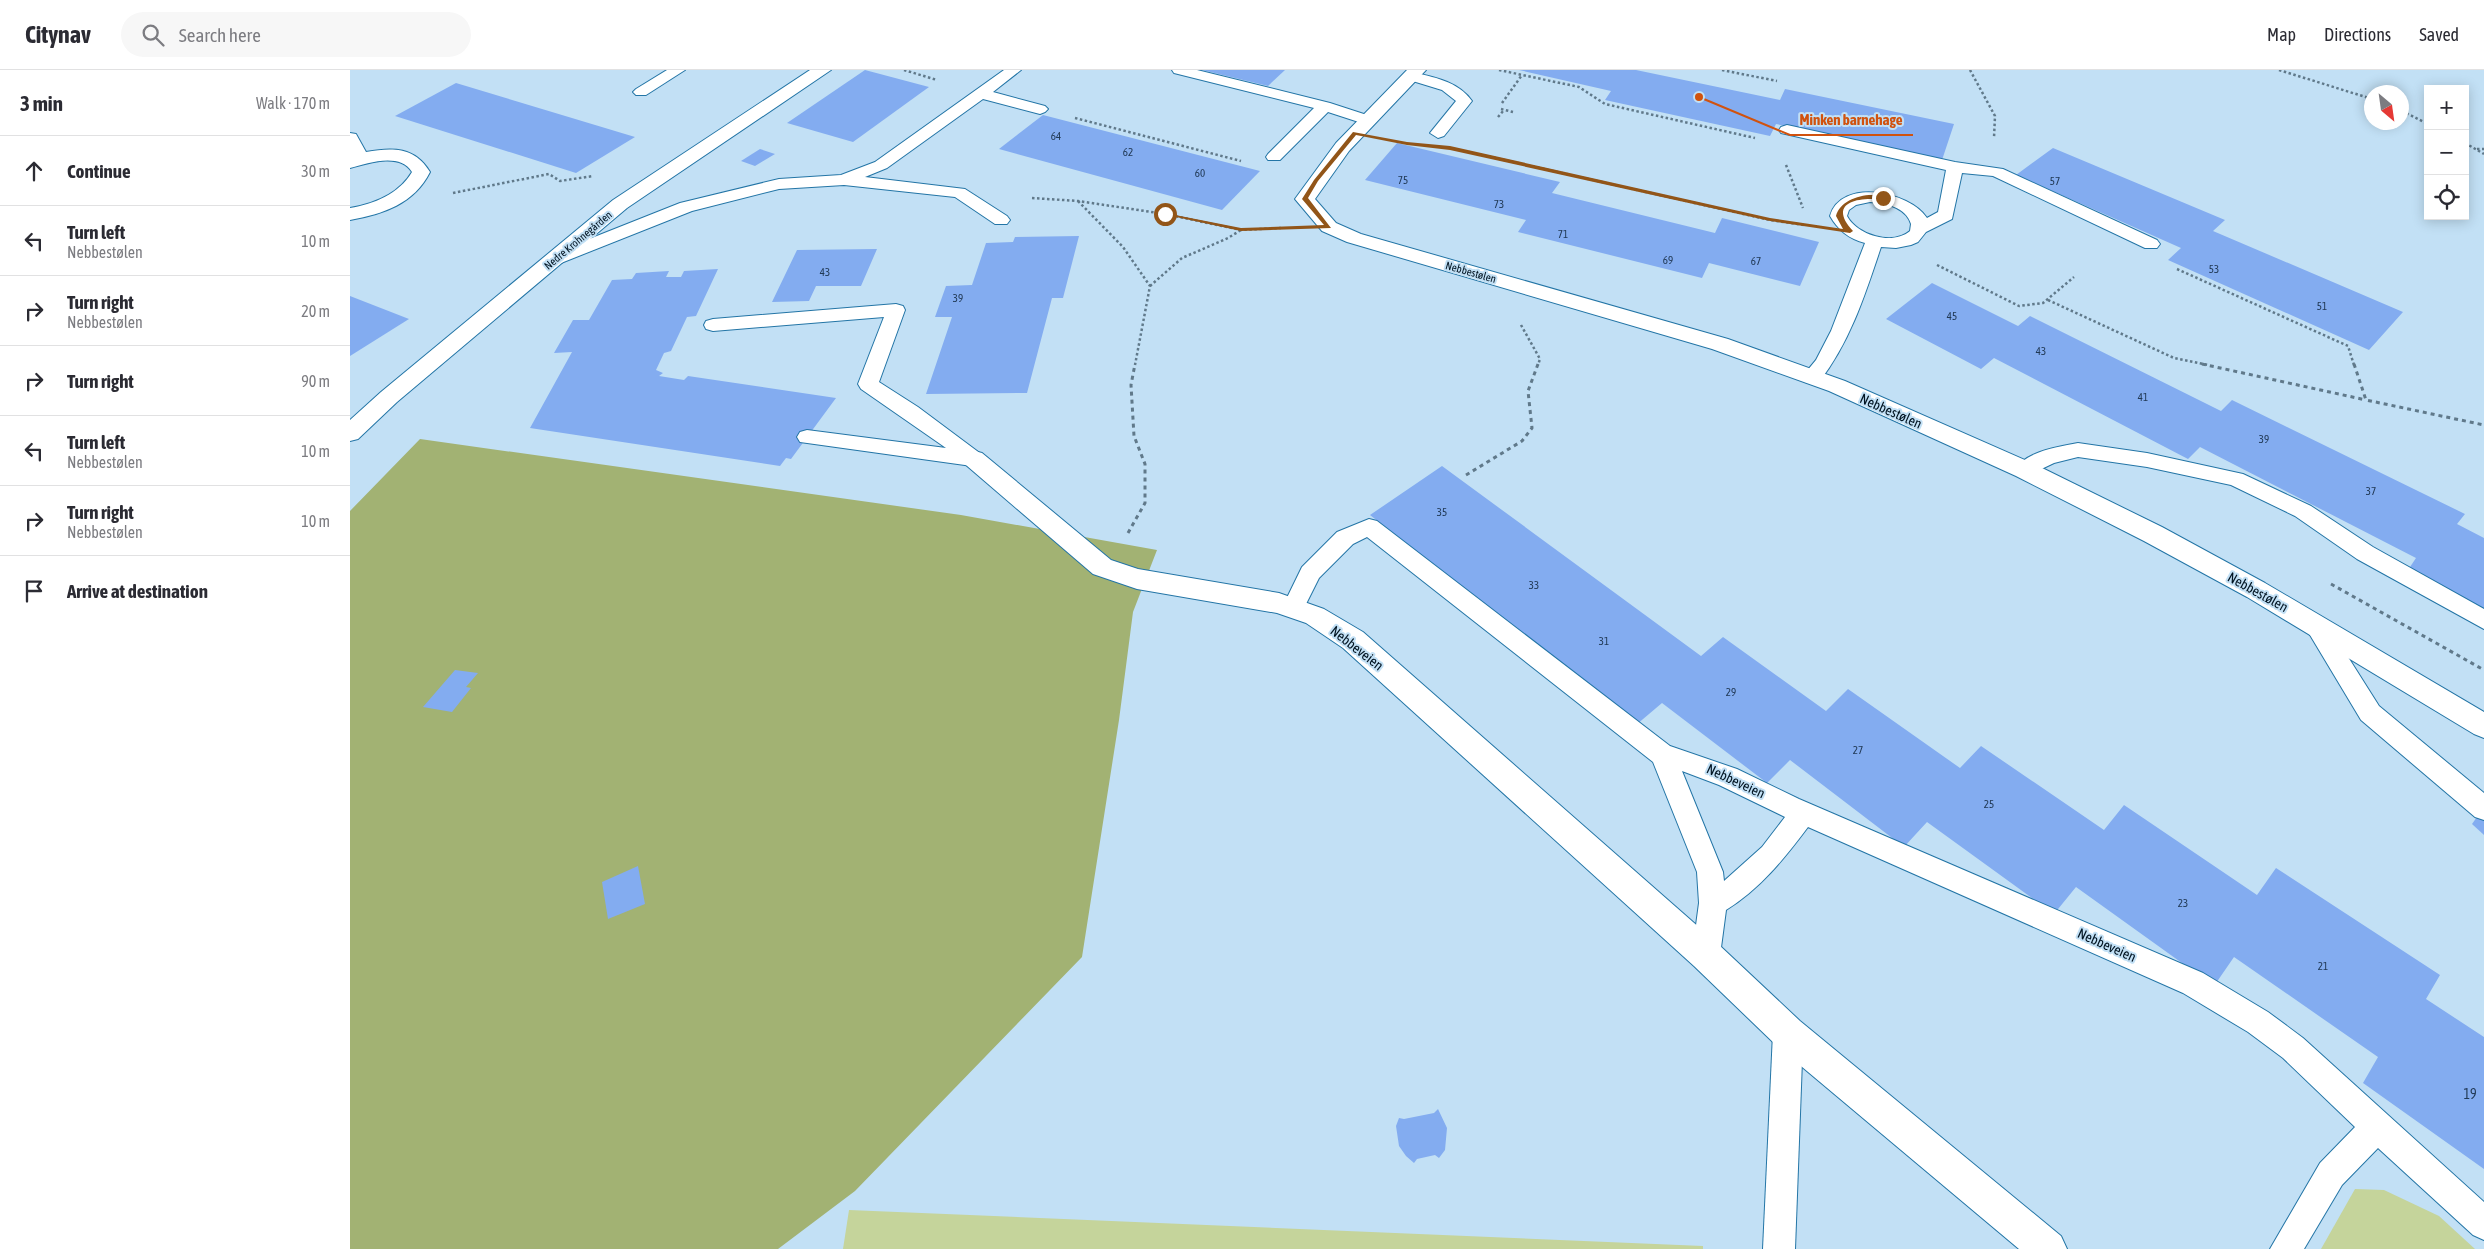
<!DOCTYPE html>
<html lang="en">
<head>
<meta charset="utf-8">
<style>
  body { margin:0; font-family:"Asap Condensed",sans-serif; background:#f7f7f7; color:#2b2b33 }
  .controls { position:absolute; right:15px; top:15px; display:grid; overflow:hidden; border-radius:0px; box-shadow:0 2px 12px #0003 }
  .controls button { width:45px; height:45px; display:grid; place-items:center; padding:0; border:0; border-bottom:1px solid #e1e1e2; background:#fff; color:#2b2b33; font:25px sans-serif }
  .compass { position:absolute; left:2014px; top:15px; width:45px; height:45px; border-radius:50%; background:#fff; box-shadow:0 2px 12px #0003; rotate:151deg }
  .stop { position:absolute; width:15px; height:15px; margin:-11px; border:4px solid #925518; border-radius:50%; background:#fff }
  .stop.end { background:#925518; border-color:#fff; box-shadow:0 1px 5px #0008 }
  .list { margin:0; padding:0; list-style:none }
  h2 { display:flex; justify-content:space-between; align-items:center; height:65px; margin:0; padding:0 20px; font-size:21px }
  h2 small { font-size:16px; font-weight:400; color:#7c7c81 }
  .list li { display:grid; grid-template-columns:32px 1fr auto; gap:15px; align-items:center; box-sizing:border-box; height:70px; padding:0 20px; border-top:1px solid #e1e1e2 }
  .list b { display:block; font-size:19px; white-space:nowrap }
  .list p { margin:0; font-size:16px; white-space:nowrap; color:#7c7c81 }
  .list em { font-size:16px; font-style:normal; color:#7c7c81 }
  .icon { flex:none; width:28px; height:28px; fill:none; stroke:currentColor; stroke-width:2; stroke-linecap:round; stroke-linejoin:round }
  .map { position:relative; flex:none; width:2134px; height:1179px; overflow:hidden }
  header { display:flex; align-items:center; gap:30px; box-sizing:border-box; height:70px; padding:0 25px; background:#fff; border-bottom:1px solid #e1e1e2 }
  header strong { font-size:24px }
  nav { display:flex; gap:28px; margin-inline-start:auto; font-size:18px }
  .search { width:350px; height:45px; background:#f7f7f7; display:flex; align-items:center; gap:12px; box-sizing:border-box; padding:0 18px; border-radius:28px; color:#7c7c81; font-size:19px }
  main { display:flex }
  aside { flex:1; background:#fff }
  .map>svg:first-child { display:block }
</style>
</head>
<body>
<header>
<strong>Citynav</strong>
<div class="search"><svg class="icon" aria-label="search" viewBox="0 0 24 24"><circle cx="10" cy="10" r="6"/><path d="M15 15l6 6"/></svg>Search here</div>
<nav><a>Map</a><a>Directions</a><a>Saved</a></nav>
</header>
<main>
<aside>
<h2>3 min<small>Walk · 170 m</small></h2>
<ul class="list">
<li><svg class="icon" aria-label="ahead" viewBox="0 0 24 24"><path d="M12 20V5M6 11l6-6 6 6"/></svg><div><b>Continue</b></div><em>30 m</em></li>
<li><svg class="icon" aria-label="left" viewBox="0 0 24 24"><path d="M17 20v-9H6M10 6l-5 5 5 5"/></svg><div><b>Turn left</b><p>Nebbestølen</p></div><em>10 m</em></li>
<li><svg class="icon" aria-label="right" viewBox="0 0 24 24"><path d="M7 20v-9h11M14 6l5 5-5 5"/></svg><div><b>Turn right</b><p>Nebbestølen</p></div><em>20 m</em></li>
<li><svg class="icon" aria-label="right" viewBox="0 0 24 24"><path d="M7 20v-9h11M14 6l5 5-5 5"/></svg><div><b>Turn right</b></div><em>90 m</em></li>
<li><svg class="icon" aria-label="left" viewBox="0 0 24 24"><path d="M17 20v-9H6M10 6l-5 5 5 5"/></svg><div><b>Turn left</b><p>Nebbestølen</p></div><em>10 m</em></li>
<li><svg class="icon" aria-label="right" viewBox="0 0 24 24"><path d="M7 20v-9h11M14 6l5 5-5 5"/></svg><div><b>Turn right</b><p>Nebbestølen</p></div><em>10 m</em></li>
<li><svg class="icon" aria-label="arrive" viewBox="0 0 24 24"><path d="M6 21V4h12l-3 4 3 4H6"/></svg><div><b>Arrive at destination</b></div></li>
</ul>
</aside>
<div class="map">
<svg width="2134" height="1179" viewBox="0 0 2134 1179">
  <rect width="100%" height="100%" fill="#c2e0f5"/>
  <g fill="#c5d49b">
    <polygon points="2005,1119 2034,1120 2089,1146 2125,1179 1971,1179"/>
    <polygon points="499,1140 1353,1176 1353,1179 493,1179"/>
  </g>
  <polygon fill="#a2b273" points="70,369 611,445 807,480 783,542 769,650 732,887 505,1121 428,1179 0,1179 0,441"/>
  <g fill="#83acf0">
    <polygon points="515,0 579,17 503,72 437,53"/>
    <polygon points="852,0 935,0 918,16"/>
    <polygon points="1169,0 1286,0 1430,30 1435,19 1604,54 1592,90 1426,54 1420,66 1255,30 1261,21"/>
    <polygon points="106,13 285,67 226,103 45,46"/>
    <polygon points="693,45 910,101 872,140 649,79"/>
    <polygon points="1047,73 1210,112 1202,123 1365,163 1372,148 1469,172 1450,216 1359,193 1352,208 1168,162 1176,150 1015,110"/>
    <polygon points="1703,78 1875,150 1863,161 2053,242 2019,280 1818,190 1831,178 1666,105"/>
    <polygon points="410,79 425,84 405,96 391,91"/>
    <polygon points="729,166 713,228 702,228 677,323 576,324 602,247 585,247 596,216 622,215 636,173 663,172 665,167"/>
    <polygon points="527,179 511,216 466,216 459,231 422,232 447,180"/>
    <polygon points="368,199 346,246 337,247 321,281 314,283 306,300 313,303 309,306 334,310 338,306 486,328 441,389 436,388 430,396 180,358 222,282 204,283 223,250 239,250 262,210 282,209 286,203 319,201 316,207 331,207 334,201"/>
    <polygon points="1582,213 1668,256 1680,246 1871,341 1882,330 2115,444 2107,454 2134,468 2134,540 2058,500 2066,488 1850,377 1838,389 1644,288 1631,299 1536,249"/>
    <polygon points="0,226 59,249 0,286"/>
    <polygon points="1092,396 1351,586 1373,567 1476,641 1498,619 1610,698 1631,676 1754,760 1774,735 1907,825 1926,798 2090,905 2076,929 2134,967 2134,1099 2013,1013 2028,987 1884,887 1864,916 1726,817 1704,844 1577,752 1554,777 1440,690 1417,713 1312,633 1286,655 1020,445"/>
    <polygon points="105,600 128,603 116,617 121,618 102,642 73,637"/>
    <polygon points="2134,737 2134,765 2122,754"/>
    <polygon points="288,796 295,834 258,849 252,812"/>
    <polygon points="1088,1039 1097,1058 1095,1080 1089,1088 1085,1085 1067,1089 1064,1093 1056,1086 1049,1076 1046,1056 1049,1048 1054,1049 1084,1043"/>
  </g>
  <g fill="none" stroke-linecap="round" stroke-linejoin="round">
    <defs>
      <g id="lane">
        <polygon points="317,0 335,0 296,25 286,25 283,22 286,19"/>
        <polygon points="654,0 671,0 643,22 695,36 698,39 695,42 690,44 633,29 537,98 515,107 615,119 657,146 660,150 657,154 645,154 605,127 494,115 429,119 342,141 211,193 199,193 196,189 199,185 330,133 429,109 491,105 525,92"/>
        <polygon points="822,0 847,0 980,33 1023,47 1026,50 1018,55 978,42 930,90 918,90 916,87 918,84 964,38 824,3"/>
        <path d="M1061 2C1083 7 1108 11 1122 31L1094 66 1088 68 1080 63 1106 31 1092 20 1056 9 1054 6 1056 3Z"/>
        <path d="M1437 55 1605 92 1653 99 1807 170 1810 174 1807 178H1795L1643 106 1612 103 1602 149 1576 162 1568 172 1561 175 1546 178 1531 177C1515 225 1500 272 1469 312L1462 313 1455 312 1452 307 1466 290 1481 261 1515 173C1499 169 1488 160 1480 146 1491 108 1559 121 1577 148L1588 142 1596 100 1431 63 1429 60 1431 57ZM1520 132C1535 133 1556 137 1561 154L1560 161C1542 176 1507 165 1497 146L1499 140 1506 135Z"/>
        <polygon points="546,234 553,236 555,240 529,312 568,337 631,384 634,389 631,394 622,396 450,372 447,367 450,362 457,360 596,378 511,319 508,314 534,247 363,261 356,259 354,255 356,251 363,249"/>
        <path d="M1728 373 1797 383 1893 404 1961 436 2023 477 2134 539V559L2007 489 1945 446 1881 415 1797 397 1728 387 1704 393 1675 407 1668 405 1665 400C1676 381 1708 377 1728 373Z"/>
        <path d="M1019 449 1027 451 1320 676 1387 699 1449 729 1853 903 1918 942 1953 968 2134 1132V1170L2123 1165 2028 1078 1992 1115 1954 1179H1920L1970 1093 2005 1057 1933 988 1898 962 1833 923 1458 757C1434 789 1410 819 1376 840L1370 885 1366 894 1356 898 1346 894 1342 885 1349 833 1347 802 1303 692 1017 467 1003 474 969 508 951 544 943 547 935 544 932 538 952 497 987 462ZM1332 701 1369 715 1435 747 1412 777 1374 811 1373 802Z"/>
        <polygon points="1966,546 1974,549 2029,636 2134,723 2134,750 2125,747 2011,650 1954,555 1958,549"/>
        <polygon points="1438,948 1448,953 1453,963 1445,1179 1413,1179 1423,963 1428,953"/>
      </g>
      <g id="street">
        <polygon points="460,0 481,0 277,138 47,332 8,369 0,371 0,350 31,322 263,130"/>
        <polygon points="1057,0 1076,0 999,81 965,129 986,153 1011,164 1378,269 1495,311 1684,394 1812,457 1915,513 2134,642 2134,668 2124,664 1897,527 1794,471 1666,406 1479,321 1362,279 997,172 972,161 945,129 986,73"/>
        <path d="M0 63 6 64 16 82C43 77 65 77 80 102 64 134 33 144 0 150V138C24 134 49 124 62 102 50 82 18 93 0 98Z"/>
        <polygon points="624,381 632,383 761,490 788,499 929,523 974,539 1013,562 1368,874 1450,951 1711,1166 1717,1179 1669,1179 1426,975 1344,896 993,578 956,553 927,543 787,519 743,504 616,395 612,389 616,383"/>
      </g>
    </defs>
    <use href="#lane" stroke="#2375a6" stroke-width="2"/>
    <use href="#street" stroke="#2375a6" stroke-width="2"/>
    <g stroke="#60798a" stroke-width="2.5" stroke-dasharray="2.5 2.5" stroke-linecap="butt">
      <polyline points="554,0 587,10"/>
      <polyline points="1149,0 1229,17 1255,34 1405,68"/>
      <polyline points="1372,0 1427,11"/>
      <polyline points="1620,0 1645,46 1644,68"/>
      <polyline points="1929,0 2022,29"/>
      <polyline points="1152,33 1172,5"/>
      <polyline points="1151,39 1163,42"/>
      <polyline points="2052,41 2078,54"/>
      <polyline points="1148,47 1154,40"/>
      <polyline points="725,48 891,91"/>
      <polyline points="2115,73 2134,84"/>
      <polyline points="2127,79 2134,79"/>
      <polyline points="1119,82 1420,150 1454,155"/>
      <polyline points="1436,95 1453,138"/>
      <polyline points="103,123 199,104 210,111 243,106"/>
      <polyline points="682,128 728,131 815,144 891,160 931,158"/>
      <polyline points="728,131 773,177 800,216 785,295"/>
      <polyline points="1587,195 1669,236 1693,233 1724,207"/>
      <polyline points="1827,199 1998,276 2004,295"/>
      <polyline points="800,216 832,188 878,168 891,160"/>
      <polyline points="1698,230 1824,288 1858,295"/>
      <polyline points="1171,255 1190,289 1188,295"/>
    </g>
    <g stroke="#60798a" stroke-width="3" stroke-dasharray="4 4" stroke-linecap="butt">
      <polyline points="1852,294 2016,330"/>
      <polyline points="2004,294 2016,330 2134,355"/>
      <polyline points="1116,405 1172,371 1182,358 1178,321 1188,294"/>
      <polyline points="778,463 795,433 795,394 784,366 781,315 785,294"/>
      <polyline points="1981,514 2134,600"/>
    </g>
    <use href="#lane" fill="#fff" fill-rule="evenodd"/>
    <use href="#street" fill="#fff" fill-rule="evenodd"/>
  </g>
  <path fill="#925518" d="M1003 62 1057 72 1100 76 1420 148 1493 159 1486 146C1490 128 1521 120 1536 128 1531 131 1527 129 1521 129 1495 129 1483 140 1503 161L1500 163 1420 151 1100 80 1057 75 1006 65 968 111 958 128 981 158 891 161 812 144 815 143 891 158 974 155 952 129 964 110Z"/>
  <g text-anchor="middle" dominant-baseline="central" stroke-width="4" stroke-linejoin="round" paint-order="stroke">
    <g font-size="11" fill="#213955">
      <text x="706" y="66">64</text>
      <text x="778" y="82">62</text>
      <text x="850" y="103">60</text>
      <text x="1053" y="110">75</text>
      <text x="1705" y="111">57</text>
      <text x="1149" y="134">73</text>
      <text x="1213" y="164">71</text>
      <text x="1318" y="190">69</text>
      <text x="1406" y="191">67</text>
      <text x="1864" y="199">53</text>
      <text x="475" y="202">43</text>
      <text x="608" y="228">39</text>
      <text x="1972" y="236">51</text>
      <text x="1602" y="246">45</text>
      <text x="1691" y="281">43</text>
      <text x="1793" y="327">41</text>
      <text x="1914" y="369">39</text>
      <text x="2021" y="421">37</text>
      <text x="1092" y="442">35</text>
      <text x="1184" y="515">33</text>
      <text x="1254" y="571">31</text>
      <text x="1381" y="622">29</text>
      <text x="1508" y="680">27</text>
      <text x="1639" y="734">25</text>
      <text x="1833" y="833">23</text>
      <text x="1973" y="896">21</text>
    </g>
    <g font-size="11" fill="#001321" stroke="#c2e0f5">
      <text transform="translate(228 170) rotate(-40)">Nedre Krohnegården</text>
      <text transform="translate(1121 202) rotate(16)">Nebbestølen</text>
    </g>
    <g font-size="14" fill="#001321" stroke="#c2e0f5">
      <text transform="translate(1541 341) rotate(24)">Nebbestølen</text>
      <text transform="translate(1908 522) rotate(29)">Nebbestølen</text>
      <text transform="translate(1007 578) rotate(38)">Nebbeveien</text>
      <text transform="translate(1386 711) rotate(25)">Nebbeveien</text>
      <text transform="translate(1757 875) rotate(24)">Nebbeveien</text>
    </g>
    <g font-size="14" fill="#213955">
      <text x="2120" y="1024">19</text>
    </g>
  </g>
  <path fill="none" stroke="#d1520e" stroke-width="2" d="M1349 27L1440 65H1563"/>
  <circle fill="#d1520e" stroke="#c2e0f5" stroke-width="2" cx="1349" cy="27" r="5"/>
  <g font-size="15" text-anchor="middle" font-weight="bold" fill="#d1520e" stroke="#c2e0f5" stroke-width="4" stroke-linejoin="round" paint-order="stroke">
    <text x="1501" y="55">Minken barnehage</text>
  </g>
</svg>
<div class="controls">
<button>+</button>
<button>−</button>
<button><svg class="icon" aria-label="locate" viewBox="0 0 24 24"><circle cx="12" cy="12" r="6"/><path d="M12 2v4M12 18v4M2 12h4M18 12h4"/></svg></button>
</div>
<svg class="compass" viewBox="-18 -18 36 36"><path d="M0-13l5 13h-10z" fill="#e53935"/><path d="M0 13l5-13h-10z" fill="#7c7c81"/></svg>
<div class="stop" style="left:815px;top:144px"></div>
<div class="stop end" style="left:1533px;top:128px"></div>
</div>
</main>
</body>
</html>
